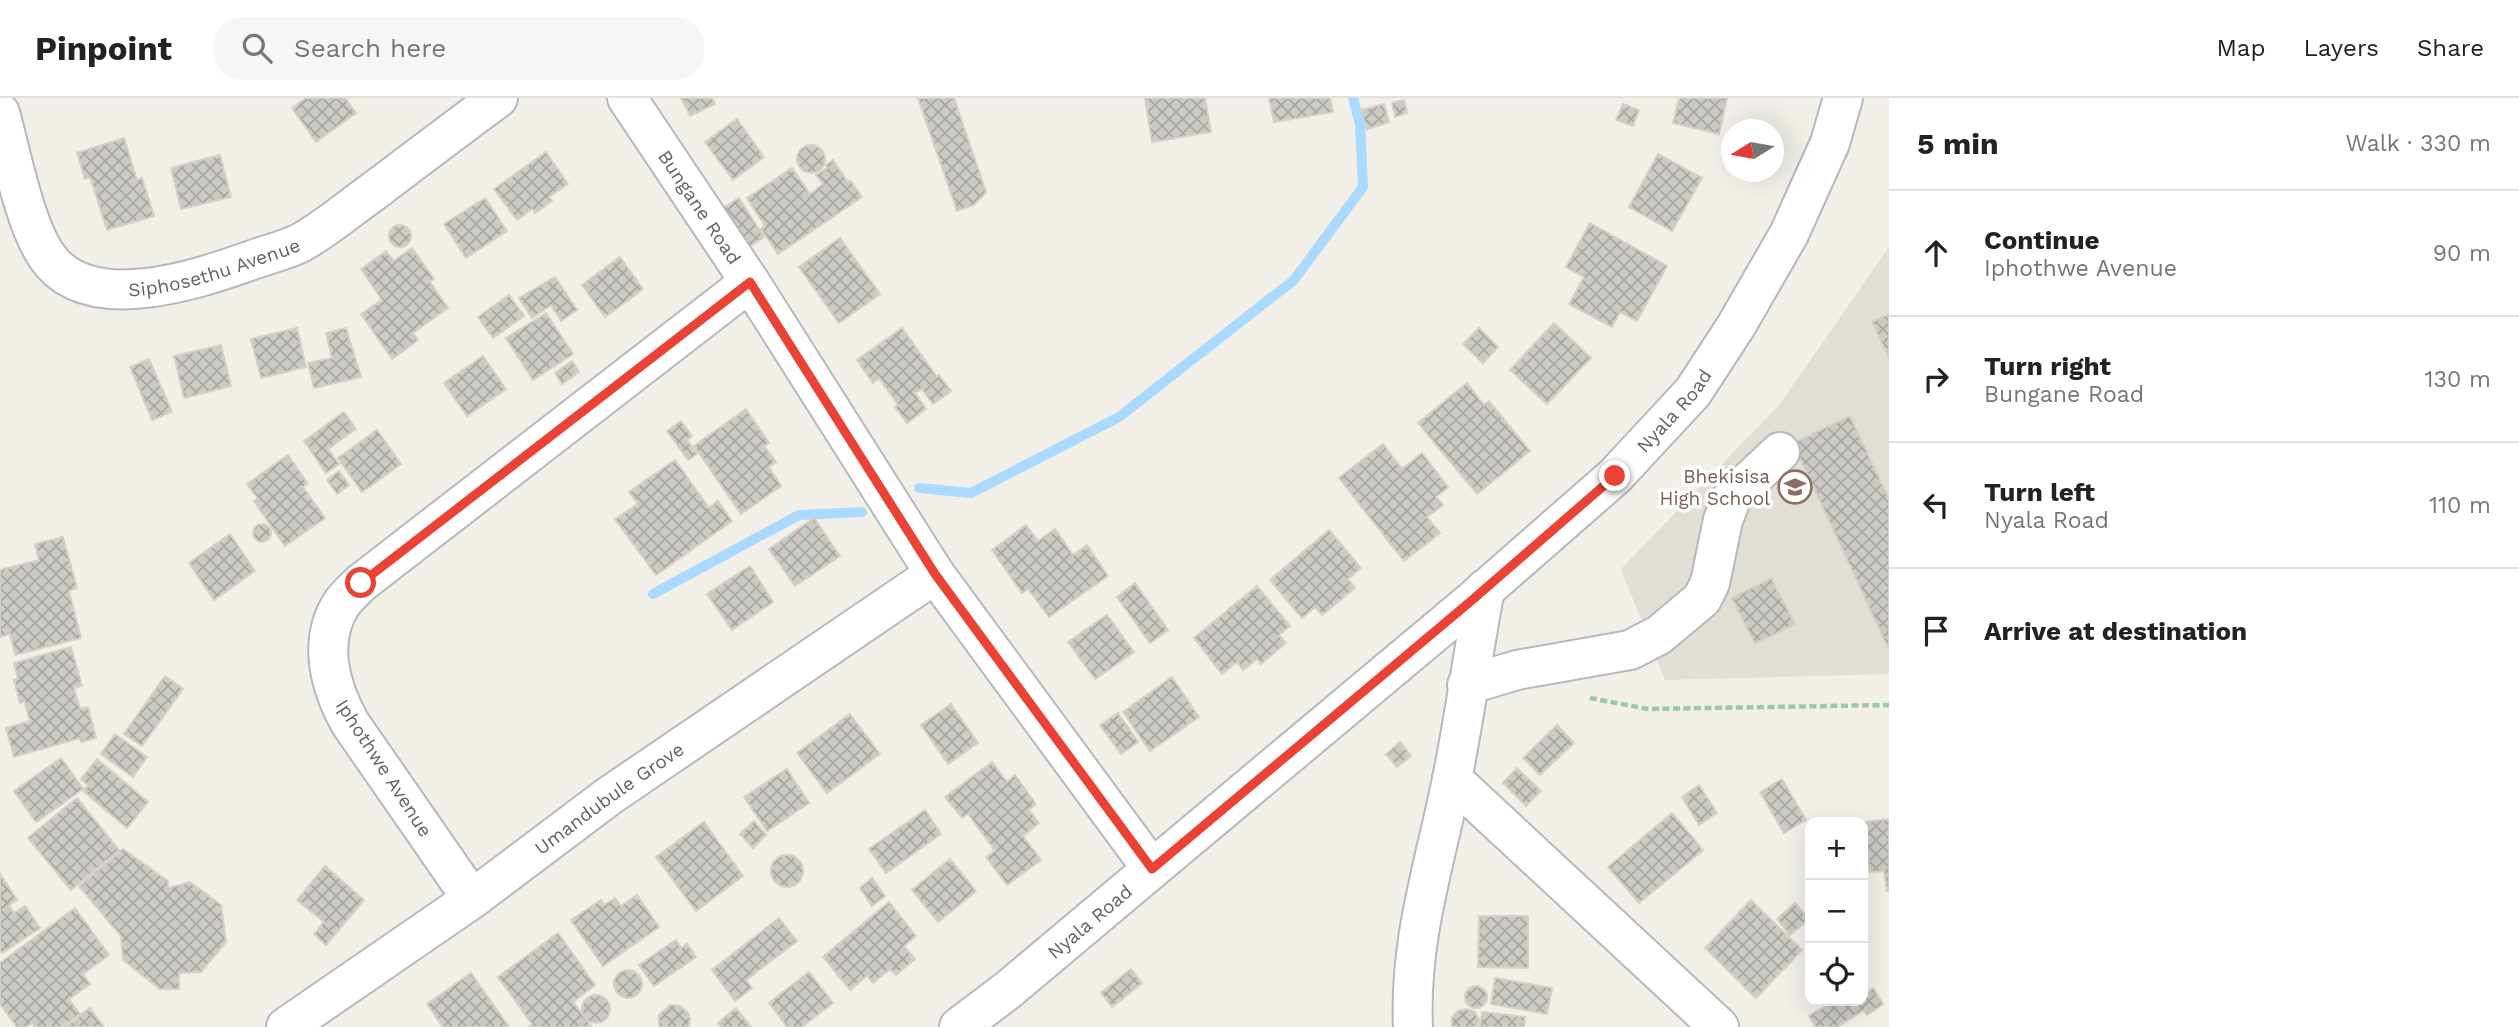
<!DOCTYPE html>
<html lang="en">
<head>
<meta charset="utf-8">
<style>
  body { margin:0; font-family:"Work Sans",sans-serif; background:#f6f6f6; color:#222 }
  .controls { position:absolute; right:21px; bottom:21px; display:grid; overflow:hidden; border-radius:14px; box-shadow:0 7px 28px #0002 }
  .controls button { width:63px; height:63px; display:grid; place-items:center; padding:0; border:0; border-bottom:2px solid #e0e0e0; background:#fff; color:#222; font:35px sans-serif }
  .compass { position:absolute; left:1721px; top:21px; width:63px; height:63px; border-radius:50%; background:#fff; box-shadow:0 7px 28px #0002; rotate:259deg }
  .stop { position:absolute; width:21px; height:21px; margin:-16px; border:5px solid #ea4335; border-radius:50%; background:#fff }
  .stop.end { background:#ea4335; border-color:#fff; box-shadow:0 2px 7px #0008 }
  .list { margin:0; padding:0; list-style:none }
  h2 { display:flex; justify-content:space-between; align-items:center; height:91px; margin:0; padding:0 28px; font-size:30px }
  h2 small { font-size:23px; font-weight:400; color:#767676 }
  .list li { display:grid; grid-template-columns:46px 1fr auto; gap:21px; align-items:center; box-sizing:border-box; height:126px; padding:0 28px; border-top:2px solid #e0e0e0 }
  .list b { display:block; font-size:26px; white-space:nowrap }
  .list p { margin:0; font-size:23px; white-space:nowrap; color:#767676 }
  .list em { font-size:23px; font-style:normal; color:#767676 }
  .icon { flex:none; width:38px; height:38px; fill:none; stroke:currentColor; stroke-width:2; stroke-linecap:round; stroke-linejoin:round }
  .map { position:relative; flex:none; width:1889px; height:929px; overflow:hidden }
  header { display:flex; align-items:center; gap:42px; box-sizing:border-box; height:98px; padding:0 35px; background:#fff; border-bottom:2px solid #e0e0e0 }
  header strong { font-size:33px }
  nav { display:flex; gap:38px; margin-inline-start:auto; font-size:24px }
  .search { width:490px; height:63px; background:#f6f6f6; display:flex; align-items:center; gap:18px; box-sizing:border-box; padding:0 24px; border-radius:28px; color:#767676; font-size:26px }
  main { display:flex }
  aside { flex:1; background:#fff }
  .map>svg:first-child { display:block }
</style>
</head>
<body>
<header>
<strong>Pinpoint</strong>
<div class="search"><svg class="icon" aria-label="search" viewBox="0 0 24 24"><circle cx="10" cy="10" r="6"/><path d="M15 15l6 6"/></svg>Search here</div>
<nav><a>Map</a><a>Layers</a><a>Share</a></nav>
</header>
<main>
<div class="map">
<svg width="1889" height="929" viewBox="0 0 1889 929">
  <defs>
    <pattern id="building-cross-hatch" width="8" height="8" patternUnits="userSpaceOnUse" patternTransform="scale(1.75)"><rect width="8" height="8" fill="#cccac5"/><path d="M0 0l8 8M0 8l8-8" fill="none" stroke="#a9a8a4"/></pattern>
  </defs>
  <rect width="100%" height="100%" fill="#f1efe8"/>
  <polygon fill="#e1ded6" points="1889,149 1889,576 1665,582 1621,471 1780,306"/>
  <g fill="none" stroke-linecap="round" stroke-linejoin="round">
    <g stroke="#aadaff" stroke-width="10">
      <polyline points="919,390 971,395 1119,319 1294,182 1363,89 1360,26 1353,0"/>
      <polyline points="653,496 799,417 862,414"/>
    </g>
  </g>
  <g fill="url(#building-cross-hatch)" stroke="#d6d1c6" stroke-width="2">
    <polygon points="306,0 345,0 356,15 316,44 292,10"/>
    <polygon points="681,0 712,0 715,6 690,18"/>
    <polygon points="918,0 954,0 986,94 974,107 957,113"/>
    <polygon points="1145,0 1205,0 1211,34 1152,44"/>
    <polygon points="1269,0 1330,0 1333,14 1274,24"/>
    <polygon points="1679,0 1727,0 1719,36 1673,25"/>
    <polygon points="1404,2 1407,15 1395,19 1392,5"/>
    <polygon points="1384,6 1389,24 1367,31 1361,12"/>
    <polygon points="1623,6 1639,12 1633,28 1616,22"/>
    <polygon points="737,21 764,59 733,82 705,44"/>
    <polygon points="124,40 137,82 142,80 154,118 107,132 90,79 85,81 77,55"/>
    <circle cx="811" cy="61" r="14"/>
    <polygon points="546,54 568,86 549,99 552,103 535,115 532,111 517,122 494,91"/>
    <polygon points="1658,56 1702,80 1672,133 1629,109"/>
    <polygon points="220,57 231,99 181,111 171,70"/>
    <polygon points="833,62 848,84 850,82 862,99 778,156 761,131 765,128 747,100 792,70 810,96 823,86 816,77 827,70 826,67"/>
    <polygon points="485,100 507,133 466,160 444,126"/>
    <polygon points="739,100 764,139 740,155 714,116"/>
    <polygon points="1590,125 1667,168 1637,223 1620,214 1612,229 1569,206 1584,179 1566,169"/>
    <circle cx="400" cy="138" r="11"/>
    <polygon points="840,140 880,196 839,225 799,169"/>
    <polygon points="412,150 434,181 430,184 448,210 413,235 418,242 392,261 361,216 382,202 361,171 386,153 394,163"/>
    <polygon points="620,159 643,191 605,219 582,187"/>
    <polygon points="555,179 577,212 561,223 551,207 532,220 519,200"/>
    <polygon points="509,197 524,218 493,240 478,219"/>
    <polygon points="546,215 573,256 533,282 506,240"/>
    <polygon points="1889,216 1889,260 1872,224"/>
    <polygon points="1554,225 1591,260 1547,306 1510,272"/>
    <polygon points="297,230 306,269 261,280 251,241"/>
    <polygon points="346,230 361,279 314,290 308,265 332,260 326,235"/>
    <polygon points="902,230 937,279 939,277 951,293 933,306 922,291 915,295 926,311 907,325 895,309 898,307 879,280 873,285 857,262"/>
    <polygon points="1479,230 1498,249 1483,265 1463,246"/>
    <polygon points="221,247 231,288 184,300 174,258"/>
    <polygon points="483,258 506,291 467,318 444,285"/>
    <polygon points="149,261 172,314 152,322 130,269"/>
    <polygon points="572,263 579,274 562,286 555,275"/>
    <polygon points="1467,285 1484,307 1489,303 1530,353 1477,396 1418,325"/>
    <polygon points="746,311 769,345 764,348 776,364 769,369 781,388 741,416 694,348"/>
    <polygon points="344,314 356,331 328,351 339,366 326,375 304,343"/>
    <polygon points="1850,318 1889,401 1889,552 1793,345"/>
    <polygon points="681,323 692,338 687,342 697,356 688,362 667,333"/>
    <polygon points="377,332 401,366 362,394 338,360"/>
    <polygon points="1383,346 1402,371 1422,355 1448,389 1436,399 1443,407 1427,419 1440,435 1404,463 1339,380"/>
    <polygon points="288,357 308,386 303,389 325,420 285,448 254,403 258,401 247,386"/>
    <polygon points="675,362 709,410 718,403 732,423 656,477 615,421 638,406 629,394"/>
    <polygon points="339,373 349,387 337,396 327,382"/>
    <polygon points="814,420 840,458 795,488 769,451"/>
    <circle cx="262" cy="435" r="9"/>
    <polygon points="1026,427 1038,443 1055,431 1073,457 1087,447 1108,478 1049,519 1028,491 1022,495 992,452"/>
    <polygon points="1329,432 1361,470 1348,481 1355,490 1322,517 1315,509 1302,520 1270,482"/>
    <polygon points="230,436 255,473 214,502 189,465"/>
    <polygon points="63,439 77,490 69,493 81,540 15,557 10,536 0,539 0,472 39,462 35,446"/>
    <polygon points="750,468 773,504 732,532 707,496"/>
    <polygon points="1771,480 1795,526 1755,546 1732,500"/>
    <polygon points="1135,485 1168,532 1150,545 1117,499"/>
    <polygon points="1257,488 1290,528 1279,537 1286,545 1261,566 1257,561 1243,572 1237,564 1222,576 1194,540"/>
    <polygon points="1107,517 1134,554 1095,581 1068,544"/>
    <polygon points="71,549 82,588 74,590 80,611 88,609 96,640 81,644 80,640 14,659 6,630 30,623 24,603 20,605 14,582 18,581 14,565"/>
    <polygon points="165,578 183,591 142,648 124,636"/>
    <polygon points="1172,579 1199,619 1150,653 1123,614"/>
    <polygon points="951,606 978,645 948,666 921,627"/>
    <polygon points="1118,615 1138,644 1121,656 1100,627"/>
    <polygon points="850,616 880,656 827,695 797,655"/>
    <polygon points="1557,627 1574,645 1540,677 1523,660"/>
    <polygon points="115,636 147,659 133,679 101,656"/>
    <polygon points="1400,644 1411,658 1397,669 1386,656"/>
    <polygon points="61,660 83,691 36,724 14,693"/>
    <polygon points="97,661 148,704 127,730 83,693 88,687 81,681"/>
    <polygon points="992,664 1007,684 1015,677 1036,706 1029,712 1039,725 1023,738 1041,762 1007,787 986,759 995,753 968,716 962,720 945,699"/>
    <polygon points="1517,670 1541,693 1526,708 1503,685"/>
    <polygon points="787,671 809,705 767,733 744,699"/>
    <polygon points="1782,681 1806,722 1784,735 1760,694"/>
    <polygon points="1699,687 1717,715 1699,727 1682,699"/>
    <polygon points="77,700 119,752 71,792 28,740"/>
    <polygon points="925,712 941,736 886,775 869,751"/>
    <polygon points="1672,715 1703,752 1639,805 1608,769"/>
    <polygon points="1889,721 1889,793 1887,793 1884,773 1870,774 1864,724"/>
    <polygon points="754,723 766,737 753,750 740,736"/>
    <polygon points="704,724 743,778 696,813 656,759"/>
    <polygon points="123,751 168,783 168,790 190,784 221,807 226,844 201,874 179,875 179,891 160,891 123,862 121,838 79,788"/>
    <circle cx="787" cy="773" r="16"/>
    <polygon points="950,761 976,793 938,824 912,792"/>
    <polygon points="325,768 364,802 326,847 314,836 324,824 297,802"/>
    <polygon points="0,776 17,802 9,807 14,815 25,808 40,830 2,855 0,852"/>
    <polygon points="872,780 885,798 872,808 860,790"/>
    <polygon points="637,797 659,829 603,868 571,822 601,802 604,807 615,800 621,808"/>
    <polygon points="1751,802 1802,852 1756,900 1705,850"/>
    <polygon points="889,804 916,838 904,848 915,861 896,877 890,871 873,885 867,878 850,892 823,859"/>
    <polygon points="1795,805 1809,821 1790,837 1777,821"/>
    <polygon points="75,810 109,857 83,876 90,886 69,901 80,916 61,929 35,929 32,925 26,929 17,929 0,906 0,865"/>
    <polygon points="1479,818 1528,818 1528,870 1478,869"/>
    <polygon points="779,820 797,843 746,882 752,890 735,903 712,872"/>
    <polygon points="558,835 595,887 573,904 592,929 528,929 532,926 498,879"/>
    <polygon points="676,842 681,850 687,846 696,859 654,888 639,867"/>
    <polygon points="1131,871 1142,885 1112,909 1101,895"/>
    <circle cx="628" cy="886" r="14"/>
    <polygon points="809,874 833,905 802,929 787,929 769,905"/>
    <polygon points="471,875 509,929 443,929 427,906"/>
    <polygon points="1495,880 1552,890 1547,916 1491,906"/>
    <circle cx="1476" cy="899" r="11"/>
    <polygon points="1873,890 1883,906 1867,917 1864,912 1837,929 1816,929 1809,918 1833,903 1863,903 1863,896"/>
    <circle cx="596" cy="911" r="14"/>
    <polygon points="670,907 680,908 688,915 690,920 689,929 659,929 659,917"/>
    <polygon points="90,910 104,929 65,929"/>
    <polygon points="736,910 751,929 721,929 718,925"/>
    <polygon points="1466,911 1475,914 1479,922 1478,929 1452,929 1452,919 1458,913"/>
    <polygon points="1482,914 1525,919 1524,929 1480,929"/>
  </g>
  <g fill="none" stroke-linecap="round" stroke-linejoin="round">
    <defs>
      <g id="minor">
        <path id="s1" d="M627 0 750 184 935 476 1152 771"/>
        <path id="s2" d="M0 15C11 54 24 124 46 157 87 220 199 181 255 161 269 156 286 152 300 145 326 131 350 110 374 93 415 62 456 31 498 0"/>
        <polyline points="1467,587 1517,572 1630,552 1659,537 1702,501 1710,485 1723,422 1732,399 1780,354"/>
        <polyline points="1452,681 1719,929"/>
        <path d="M472 801 350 625C330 589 317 543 342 505 347 498 355 491 361 485L750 184"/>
        <path id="s3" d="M286 929 472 801 609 698 935 476"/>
        <path id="s4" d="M959 929 1008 892 1152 771 1471 504 1615 378 1693 294 1736 228 1789 136 1830 45 1843 0"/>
        <path d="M1413 929C1409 841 1435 766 1452 681 1465 618 1473 554 1485 491"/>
      </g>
    </defs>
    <use href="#minor" stroke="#b5b8bc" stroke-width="42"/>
    <polyline stroke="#9cc7a9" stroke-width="4.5" stroke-dasharray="7 3.5" stroke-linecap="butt" points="1590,600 1648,611 1889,607"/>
    <use href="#minor" stroke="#fff" stroke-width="38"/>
  </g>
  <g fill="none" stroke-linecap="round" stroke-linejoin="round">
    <polyline stroke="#ea4335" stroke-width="9" points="361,485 750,184 935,476 1152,771 1471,503 1615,378"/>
  </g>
  <defs>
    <symbol id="school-ring" viewBox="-11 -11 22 22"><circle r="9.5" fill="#fff" stroke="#8d6e63" stroke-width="1.5"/><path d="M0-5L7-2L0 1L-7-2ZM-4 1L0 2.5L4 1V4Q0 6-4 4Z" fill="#8d6e63"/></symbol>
  </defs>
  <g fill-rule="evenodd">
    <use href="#school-ring" x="1776" y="370" width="38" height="38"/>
  </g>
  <g text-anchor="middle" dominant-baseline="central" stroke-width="7" stroke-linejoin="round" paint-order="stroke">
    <g font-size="19" fill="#5f6368" stroke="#fff">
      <text stroke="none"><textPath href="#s1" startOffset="131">Bungane Road</textPath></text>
      <text stroke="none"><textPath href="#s2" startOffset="332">Siphosethu Avenue</textPath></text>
      <text stroke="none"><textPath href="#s4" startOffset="945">Nyala Road</textPath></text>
      <text transform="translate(384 670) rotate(57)">Iphothwe Avenue</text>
      <text stroke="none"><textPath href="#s3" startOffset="396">Umandubule Grove</textPath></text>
      <text stroke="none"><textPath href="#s4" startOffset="168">Nyala Road</textPath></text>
    </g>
    <g font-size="19" fill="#785e54" stroke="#fff" text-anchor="end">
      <text x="1770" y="378">Bhekisisa<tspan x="1770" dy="22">High School</tspan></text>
    </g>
  </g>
</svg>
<div class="controls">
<button>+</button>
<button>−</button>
<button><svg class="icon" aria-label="locate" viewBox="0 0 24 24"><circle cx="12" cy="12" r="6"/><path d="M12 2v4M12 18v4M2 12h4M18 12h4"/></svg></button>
</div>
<svg class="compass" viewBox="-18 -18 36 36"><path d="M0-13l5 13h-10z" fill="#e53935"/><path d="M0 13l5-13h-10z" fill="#767676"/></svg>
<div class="stop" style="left:361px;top:485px"></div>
<div class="stop end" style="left:1615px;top:378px"></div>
</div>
<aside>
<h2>5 min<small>Walk · 330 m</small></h2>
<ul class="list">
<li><svg class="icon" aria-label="ahead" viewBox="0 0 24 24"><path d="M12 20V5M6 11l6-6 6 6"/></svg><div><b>Continue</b><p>Iphothwe Avenue</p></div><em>90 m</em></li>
<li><svg class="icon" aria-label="right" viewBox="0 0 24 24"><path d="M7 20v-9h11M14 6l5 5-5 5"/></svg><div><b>Turn right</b><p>Bungane Road</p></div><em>130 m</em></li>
<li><svg class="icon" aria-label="left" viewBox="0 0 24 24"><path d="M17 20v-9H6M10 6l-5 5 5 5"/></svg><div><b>Turn left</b><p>Nyala Road</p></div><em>110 m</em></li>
<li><svg class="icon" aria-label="arrive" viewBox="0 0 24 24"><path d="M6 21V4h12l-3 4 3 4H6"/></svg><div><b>Arrive at destination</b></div></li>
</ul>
</aside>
</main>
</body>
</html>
